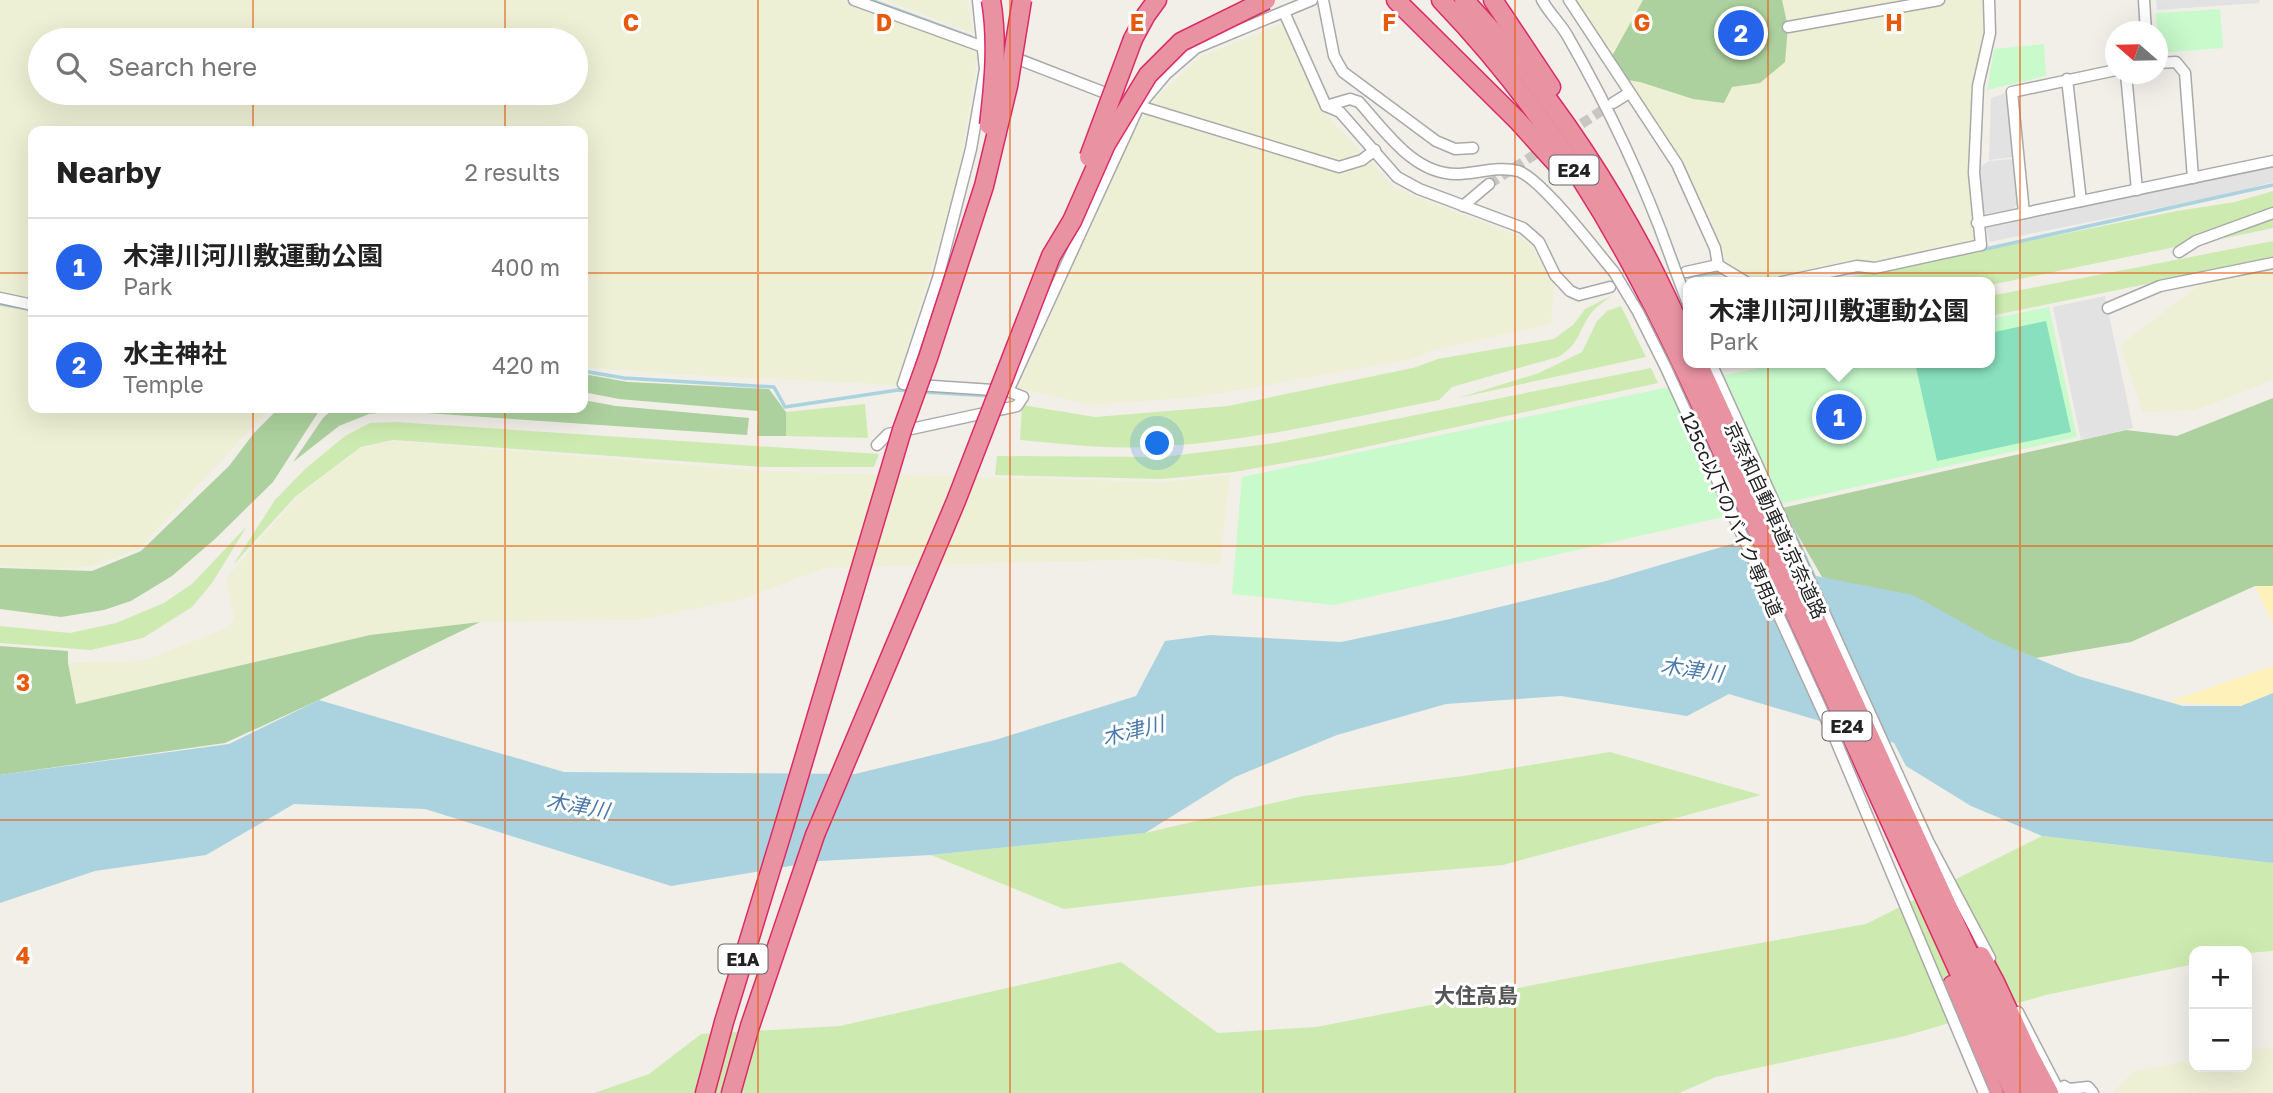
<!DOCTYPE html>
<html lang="en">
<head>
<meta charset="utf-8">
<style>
  body { margin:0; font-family:"Golos Text","Noto Sans JP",sans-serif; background:#f2f2f2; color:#222 }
  .controls { position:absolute; right:21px; bottom:21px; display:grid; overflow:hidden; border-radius:14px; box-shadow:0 7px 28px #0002 }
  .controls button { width:63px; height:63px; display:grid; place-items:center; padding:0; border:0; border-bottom:2px solid #e0e0e0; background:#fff; color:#222; font:35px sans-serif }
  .compass { position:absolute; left:2105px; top:21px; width:63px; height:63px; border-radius:50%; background:#fff; box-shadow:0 7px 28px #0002; rotate:290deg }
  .you { position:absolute; left:1158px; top:444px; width:24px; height:24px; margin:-18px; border:5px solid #fff; border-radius:50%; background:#1a73e8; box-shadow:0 0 0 10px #1a73e833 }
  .badge { display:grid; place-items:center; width:46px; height:46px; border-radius:50%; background:#2563eb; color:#fff; font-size:23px; font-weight:700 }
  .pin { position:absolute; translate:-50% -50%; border:4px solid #fff; box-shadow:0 2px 7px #0006 }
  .popup { position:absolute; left:1683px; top:277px; width:312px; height:91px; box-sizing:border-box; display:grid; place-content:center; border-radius:14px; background:#fff; filter:drop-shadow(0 2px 5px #0005); font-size:23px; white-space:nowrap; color:#767676 }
  .popup b { font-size:26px; color:#222 }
  .popup::after { content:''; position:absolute; left:50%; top:100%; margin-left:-14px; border:14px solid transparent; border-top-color:#fff }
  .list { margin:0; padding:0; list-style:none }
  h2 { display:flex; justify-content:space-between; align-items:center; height:91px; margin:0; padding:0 28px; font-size:30px }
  h2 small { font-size:23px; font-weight:400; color:#767676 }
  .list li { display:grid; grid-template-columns:46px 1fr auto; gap:21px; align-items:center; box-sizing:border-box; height:98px; padding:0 28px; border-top:2px solid #e0e0e0 }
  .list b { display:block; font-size:26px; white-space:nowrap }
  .list p { margin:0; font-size:23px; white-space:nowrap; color:#767676 }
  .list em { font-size:23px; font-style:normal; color:#767676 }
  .icon { flex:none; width:38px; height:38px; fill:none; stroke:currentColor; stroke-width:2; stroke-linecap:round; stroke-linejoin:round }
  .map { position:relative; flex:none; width:2273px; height:1093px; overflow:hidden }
  .search { position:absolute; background:#fff; box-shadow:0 7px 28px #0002; left:28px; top:28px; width:560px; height:77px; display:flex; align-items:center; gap:18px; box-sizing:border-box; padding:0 24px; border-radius:38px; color:#767676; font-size:26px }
  .panel { position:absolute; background:#fff; box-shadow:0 7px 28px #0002; left:28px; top:126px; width:560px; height:287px; border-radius:14px }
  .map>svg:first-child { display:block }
</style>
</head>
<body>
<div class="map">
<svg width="2273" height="1093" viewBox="0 0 2273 1093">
  <rect width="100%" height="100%" fill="#f2efe9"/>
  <g fill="#eef0d5" fill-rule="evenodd">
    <path d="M0 0H841L977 50V61L957 183 896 385 668 374 583 367V131H33V408H270L139 549 89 567 39 569 0 565ZM40 40H576V93H40Z"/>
    <polygon points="884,0 967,0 973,33"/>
    <polygon points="1576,0 1984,0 1986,32 1975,88 1977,243 1771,282 1751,282 1726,262 1710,218 1688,175"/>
    <polygon points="1283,23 1320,108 1396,189 1519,236 1530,244 1554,284 1551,324 1438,349 1407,360 1200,397 1089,405 1018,388 1111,180 1138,125 1155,98 1200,57"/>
    <polygon points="2273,268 2273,380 2194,411 2143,412 2120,345 2201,284"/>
    <polygon points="393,441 763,471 1163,482 1230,475 1220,565 1157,559 825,568 743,599 638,620 480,622 370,635 76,704 68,663 145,660 227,628 234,619 226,578 299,495 361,448"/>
    <polygon points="2273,1047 2273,1093 2112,1093 2134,1071 2194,1060 2194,1067 2247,1067 2247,1050"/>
  </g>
  <g fill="#cdebb0">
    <polygon points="2273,191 2273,211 2180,246 1990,285 1990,282 1826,282 2177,211 2235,202"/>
    <polygon points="2273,219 2273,228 2221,239"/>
    <polygon points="2273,241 2273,258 1990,316 1990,296"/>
    <path d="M1611 296C1604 302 1594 308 1589 316 1578 333 1578 346 1558 357L1452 387 1439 400C1343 419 1246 443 1148 447 1105 449 1063 444 1020 440L1022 405 1095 417 1228 406 1413 368 1438 359 1554 339 1574 324 1585 309Z"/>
    <polygon points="1621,306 1646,357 1458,398 1539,373 1582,352 1597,321 1607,311"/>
    <polygon points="1651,368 1658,383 1324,456 1234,472 1162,479 995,475 997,456 1163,457 1275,443"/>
    <polygon points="865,404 868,438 786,436 786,412"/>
    <polygon points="395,422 879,454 874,467 763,467 393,440 361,447 296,496 233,565 275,500 305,469 345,436 370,423"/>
    <polygon points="247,526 212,583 192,607 143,638 91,650 0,643 0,626 70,633 116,623 164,603 193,583"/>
    <polygon points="1610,752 1761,795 1503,865 1266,885 1064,909 931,855 1145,833 1303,796 1463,776"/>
    <polygon points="2042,836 2273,863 2273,951 2247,953 2247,951 2194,951 2194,964 2046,995 1905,1036 1716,1077 1679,1093 594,1093 649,1074 701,1034 840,1026 1121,962 1218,1033 1316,1027 1627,967 1866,924"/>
  </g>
  <g fill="#add19e">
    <polygon points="1643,0 1782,0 1788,27 1785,62 1760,83 1732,87 1724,103 1693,99 1640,82 1627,80 1612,56"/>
    <polygon points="583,374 628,382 769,389 786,412 786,436 757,436 758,411 619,399 583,392"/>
    <polygon points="2273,398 2273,586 2255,586 2131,642 2036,658 1822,577 1782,508 2126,430 2177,436"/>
    <polygon points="583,400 616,406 749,418 747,435 396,411 369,414 339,426 293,462 323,418 334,408 583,408"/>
    <polygon points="279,408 321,408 273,482 215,539 172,576 131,601 104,610 61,617 0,609 0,568 92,571 141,551 229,466 254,433"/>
    <polygon points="480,622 319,700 225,743 0,775 0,646 68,651 68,663 76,704 370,635"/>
  </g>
  <g fill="#fff1ba">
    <polygon points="2255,586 2273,586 2273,623"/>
    <polygon points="2273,666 2273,693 2241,706 2169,702"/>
  </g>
  <g fill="#c8facc">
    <polygon points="2220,9 2223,48 2158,53 2156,13"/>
    <polygon points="2044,44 2046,76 1987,90 1994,49"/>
    <polygon points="2049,307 2077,437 1334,605 1232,594 1242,477 1782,363 1990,363 1990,319"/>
  </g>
  <polygon fill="#88e0be" points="2046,321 2071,432 1937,461 1915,363 1990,363 1990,333"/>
  <g fill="#e2e2e2">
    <polygon points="2156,0 2260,0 2259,3 2157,10"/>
    <polygon points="2006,93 2014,157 1989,160 1991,98"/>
    <polygon points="2014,159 2018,203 2013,209 1984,214 1980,167 1989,161"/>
    <polygon points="2273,165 2273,182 2225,195 1989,242 1986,225"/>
    <polygon points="2105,296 2133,428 2081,440 2053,307"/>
  </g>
  <polygon fill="#aad3df" points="1793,526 1816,576 1913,595 1994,640 2078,676 2183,706 2241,706 2273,693 2273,863 2042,836 1971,806 1906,766 1894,743 1729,694 1687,716 1561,696 1446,704 1337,735 1235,777 1145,833 931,855 820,861 671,886 425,809 294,804 206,855 95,871 0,903 0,775 229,744 319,700 564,772 855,774 995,740 1136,696 1165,641 1210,635 1341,642 1450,619 1606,581"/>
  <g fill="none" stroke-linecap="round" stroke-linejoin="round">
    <g stroke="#aad3df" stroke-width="3.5">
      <polyline points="871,0 971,37"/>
      <polyline points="1981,250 2273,185"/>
      <polyline points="1689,277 1706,274 1724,273"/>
      <polyline points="1816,280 1848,273 1871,272"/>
      <polyline points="0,304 33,310"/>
      <polyline points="583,371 624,378 774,387 785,407 898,390 912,391"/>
      <polyline points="923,392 992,396"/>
    </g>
    <g stroke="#c8c6c1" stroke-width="10" stroke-dasharray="10 5" stroke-linecap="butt">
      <polyline points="1569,132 1612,104"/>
      <polyline points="1489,184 1545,148"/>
    </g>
    <defs>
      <g id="minor">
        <polyline points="854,0 989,49"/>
        <polyline points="1323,0 1334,56 1343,72 1436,141 1455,149 1473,148"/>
        <path d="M1542 0C1549 13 1560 23 1567 35 1609 108 1645 184 1673 264"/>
        <polyline points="1569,0 1677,164 1715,248 1718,265 1686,272"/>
        <polyline points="2144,0 2146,32"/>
        <polyline points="1284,12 1326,106 1340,112 1397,177 1419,189 1523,228 1539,242 1555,275 1570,291 1579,295 1610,287"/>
        <polyline points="1788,27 1939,0"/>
        <polyline points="1010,56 1139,106 1166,74 1196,48 1312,0"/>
        <polyline points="2158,63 2176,62 2185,73 2193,178"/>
        <polyline points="2126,74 2137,190"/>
        <polyline points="2067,79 2081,201"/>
        <polyline points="1613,103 1629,93"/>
        <path d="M1326 106 1350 99 1359 102C1386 132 1415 176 1459 174 1478 173 1500 166 1518 171 1541 178 1596 251 1614 272"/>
        <polyline points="1463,206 1489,184"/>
        <polyline points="2024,213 2012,92 2116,70"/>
        <polyline points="1977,223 2273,161"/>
        <polyline points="2179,252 2196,241 2273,213"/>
        <polyline points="1718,265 1746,282"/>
        <polyline points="1782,282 1857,266 1875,268 1981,245 1974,173 1978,86 1990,33 1989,0"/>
        <polyline points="0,298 33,305"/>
        <polyline points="2108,308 2160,286 2273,263"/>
        <polyline points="1711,363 1928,841 1990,958"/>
        <polyline points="1008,391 1139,106 1339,167 1362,160 1375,150"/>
        <polyline points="877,445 888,434 1017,406 1023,397 1008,391 903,384 938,278 971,149 985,69 978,0"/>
        <polyline points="2018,1012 2060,1093"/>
        <polyline points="2064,1086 2069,1089 2088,1087 2093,1093"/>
      </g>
      <g id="motorway">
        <polyline points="1396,0 1517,120 1564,172"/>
        <path d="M1441 0C1515 77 1579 168 1630 262 1678 349 1717 442 1758 532 1845 719 1928 906 2014 1093"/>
        <path d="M1464 0C1535 74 1596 162 1644 252 1660 282 1674 313 1688 343"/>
        <polyline points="1493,0 1551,87"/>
        <polyline points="1133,39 1146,15 1157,0"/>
        <polyline points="1698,363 2033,1093"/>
        <polyline points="1981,956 1995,982 2029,1055 2049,1093"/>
        <polyline points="1952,985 1994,1093"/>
        <polyline points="705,1093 724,1022 784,826"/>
        <polyline points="731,1093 750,1026 815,835"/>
      </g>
    </defs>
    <use href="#minor" stroke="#a9a9a9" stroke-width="13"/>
    <use href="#motorway" stroke="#dc2a67" stroke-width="21"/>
    <use href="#minor" stroke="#fff" stroke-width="10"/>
    <use href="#motorway" stroke="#e892a2" stroke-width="18"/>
    <defs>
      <g id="minor-bridge">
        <polyline points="1673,264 1688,304"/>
        <polyline points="1614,272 1638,312 1666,368 1836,741 1984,1093"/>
      </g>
      <g id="motorway-bridge">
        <path d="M989 125C994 83 998 41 991 0"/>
        <polyline points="1089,157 1133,39"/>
        <polyline points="784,826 902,430 928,358 984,186 1008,86 1022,0"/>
        <polyline points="815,835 956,501 1051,256 1072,221 1106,144 1148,75 1181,42 1266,0"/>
      </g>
    </defs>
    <use href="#minor-bridge" stroke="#a9a9a9" stroke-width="13" stroke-linecap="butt"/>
    <use href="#motorway-bridge" stroke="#dc2a67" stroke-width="21" stroke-linecap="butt"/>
    <use href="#minor-bridge" stroke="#fff" stroke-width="10"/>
    <use href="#motorway-bridge" stroke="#e892a2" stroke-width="18"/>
  </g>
  <path fill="none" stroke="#e8590c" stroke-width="2" stroke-opacity="0.55" d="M253 0V40M505 0V40M758 0V1093M1010 0V1093M1263 0V1093M1515 0V1093M1768 0V1093M2020 0V1093M253 93V131M505 93V131M0 273H33M583 273H2273M253 408V1093M505 408V1093M0 546H2273M0 820H2273"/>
  <g text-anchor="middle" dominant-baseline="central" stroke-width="6" stroke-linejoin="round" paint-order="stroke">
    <g fill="#fff" stroke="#646464" stroke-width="2">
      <rect x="1549.5" y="155.5" width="49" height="29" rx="5"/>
      <rect x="1822.5" y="711.5" width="49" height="29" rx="5"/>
      <rect x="718.5" y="944.5" width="49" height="29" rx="5"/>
    </g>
    <g font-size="18" font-weight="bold" fill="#222">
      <text x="1574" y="170">E24</text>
      <text x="1847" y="726">E24</text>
      <text x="743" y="959">E1A</text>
    </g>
    <g font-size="19" fill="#222" stroke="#fff">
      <text transform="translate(1732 514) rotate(66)">125cc以下のバイク専用道</text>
      <text transform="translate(1776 520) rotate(65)">京奈和自動車道;京奈道路</text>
    </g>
    <g font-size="21" font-style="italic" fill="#4a7aab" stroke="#fff">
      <text transform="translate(1692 669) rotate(8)">木津川</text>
      <text transform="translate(1133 730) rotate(-14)">木津川</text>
      <text transform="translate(578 805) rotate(10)">木津川</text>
    </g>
    <g font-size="21" font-weight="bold" fill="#555" stroke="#fff">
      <text x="1476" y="995">大住高島</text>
    </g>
  </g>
  <g font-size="23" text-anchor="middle" font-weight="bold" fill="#e8590c" stroke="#fff" stroke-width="6" stroke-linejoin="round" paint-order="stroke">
    <text x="631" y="31">C</text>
    <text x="884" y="31">D</text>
    <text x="1137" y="31">E</text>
    <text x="1389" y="31">F</text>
    <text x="1642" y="31">G</text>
    <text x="1894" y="31">H</text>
    <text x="23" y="691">3</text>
    <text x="23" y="964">4</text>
  </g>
</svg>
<div class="controls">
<button>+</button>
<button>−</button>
</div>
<svg class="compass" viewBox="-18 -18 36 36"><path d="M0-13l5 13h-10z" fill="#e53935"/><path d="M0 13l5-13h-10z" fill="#767676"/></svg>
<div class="you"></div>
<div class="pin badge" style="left:1839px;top:417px">1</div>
<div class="popup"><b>木津川河川敷運動公園</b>Park</div>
<div class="pin badge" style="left:1741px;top:33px">2</div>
<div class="search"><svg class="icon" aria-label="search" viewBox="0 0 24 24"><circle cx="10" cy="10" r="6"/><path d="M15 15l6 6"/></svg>Search here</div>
<section class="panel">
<h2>Nearby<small>2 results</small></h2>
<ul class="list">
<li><span class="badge">1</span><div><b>木津川河川敷運動公園</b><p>Park</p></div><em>400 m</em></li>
<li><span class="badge">2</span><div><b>水主神社</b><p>Temple</p></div><em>420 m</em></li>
</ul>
</section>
</div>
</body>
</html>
